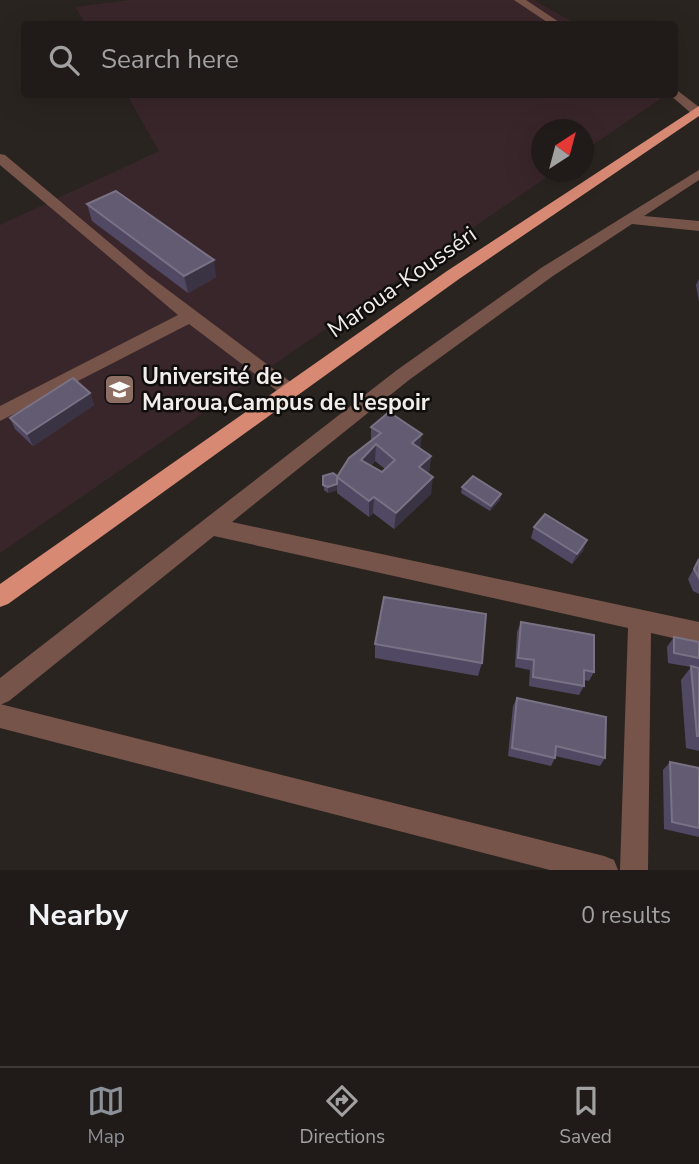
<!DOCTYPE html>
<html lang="en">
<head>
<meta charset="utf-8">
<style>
  body { margin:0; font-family:"Nunito Sans",sans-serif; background:#282421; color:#f1f3f6 }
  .compass { position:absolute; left:531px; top:119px; width:63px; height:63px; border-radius:50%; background:#201b18; box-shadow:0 7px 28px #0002; rotate:36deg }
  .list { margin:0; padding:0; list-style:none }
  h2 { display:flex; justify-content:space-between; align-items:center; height:91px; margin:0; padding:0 28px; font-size:30px }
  h2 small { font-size:23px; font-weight:400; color:#a2a1a2 }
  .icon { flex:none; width:38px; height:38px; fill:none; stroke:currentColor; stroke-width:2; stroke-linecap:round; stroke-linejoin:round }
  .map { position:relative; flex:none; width:699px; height:870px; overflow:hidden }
  .search { position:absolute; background:#201b18; box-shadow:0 7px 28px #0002; left:21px; right:21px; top:21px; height:77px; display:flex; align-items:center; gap:18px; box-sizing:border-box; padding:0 24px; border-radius:7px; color:#a2a1a2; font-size:26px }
  .sheet { height:196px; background:#201b18 }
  nav { display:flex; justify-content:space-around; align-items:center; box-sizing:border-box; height:98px; border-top:2px solid #3d3937; background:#201b18; font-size:19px; color:#a2a1a2 }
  nav a { display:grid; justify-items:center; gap:4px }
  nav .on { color:#8c9099 }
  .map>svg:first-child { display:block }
</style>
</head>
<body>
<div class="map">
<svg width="699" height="870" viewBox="0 0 699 870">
  <rect width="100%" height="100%" fill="#2a2420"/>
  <g fill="#39262b">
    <polygon points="130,0 534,0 576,24 86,24 75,7"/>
    <polygon points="127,95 666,95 584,151 584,130 542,130 542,172 554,172 0,553 0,225 159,151"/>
  </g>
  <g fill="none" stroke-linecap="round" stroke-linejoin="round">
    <g fill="#77544a" fill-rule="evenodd">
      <polygon points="514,0 526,0 562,24 550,24"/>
      <polygon points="674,88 699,107 699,114 692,114 670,95 674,94"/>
      <polygon points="0,154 5,155 148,275 296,386 299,391 296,396 284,396 189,324 0,421 0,406 178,315 0,165"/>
      <polygon points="699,170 699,180 644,216 699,221 699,231 632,224 553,276 409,380 232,522 699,622 699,644 651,633 648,870 620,870 628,628 214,536 9,701 0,705 0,678 397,370 541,268"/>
    </g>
    <polygon fill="#77544a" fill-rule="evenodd" points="0,704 604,856 614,860 618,870 550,870 0,728"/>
    <polygon fill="#d88974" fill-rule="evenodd" points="699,106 699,116 459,279 8,604 0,607 0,584 447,271"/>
  </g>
  <g fill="#514964" fill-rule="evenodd">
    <polygon points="87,204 216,277 188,293 92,221"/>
    <polygon points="699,279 699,302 696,285"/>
    <polygon points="90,393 94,405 33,446 15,429 10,418"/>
    <path d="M371 427 420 449 431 456 429 472 428 474 431 494 394 529 373 513 369 517 337 493V490L328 493 324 490 323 476 337 477 371 441ZM375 461 385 469 382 472 371 466Z"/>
    <polygon points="462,487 501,494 500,500 490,511 461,493"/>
    <polygon points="534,527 583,551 572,564 531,538"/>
    <polygon points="699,559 699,594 693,591 688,579"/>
    <polygon points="521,622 594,672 589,681 584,680 584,686 579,695 529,686 530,670 515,667 517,632"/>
    <polygon points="674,637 699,642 699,751 686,748 681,680 691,667 668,663 667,647"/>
    <polygon points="375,644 482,663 478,676 375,658"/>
    <polygon points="517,698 605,758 600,766 555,756 555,758 551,766 508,756 513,706"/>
    <polygon points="670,762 699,768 699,837 664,829 663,770"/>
  </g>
  <g fill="#3a3343">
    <polygon points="214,260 216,277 188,293 184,276"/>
    <polygon points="90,393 94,405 33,446 27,434"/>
    <polygon points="422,434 420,451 412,443"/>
    <polygon points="376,444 375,461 361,477 361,460"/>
    <polygon points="431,456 429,472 417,484 419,467"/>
    <polygon points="433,477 431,494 394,529 396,513"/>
    <polygon points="337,484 337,490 328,493 328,487"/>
    <polygon points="501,494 500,500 490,511 491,506"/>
    <polygon points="374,497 373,513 369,517 369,501"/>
    <polygon points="587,540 583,551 572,564 577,554"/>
  </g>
  <g fill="#625b72" stroke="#797285" stroke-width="2" fill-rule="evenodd">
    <polygon points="116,191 214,260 184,276 87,204"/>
    <polygon points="73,378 90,393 27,434 10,418"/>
    <path d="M389 412 422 434 412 443 431 456 419 467 433 477 396 513 374 497 369 501 337 477 349 458 381 433 371 427ZM376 444 395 460 382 472 361 460Z"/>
    <polygon points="333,473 337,476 337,484 328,487 323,485 323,476"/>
    <polygon points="473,476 501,494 491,506 462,487"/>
    <polygon points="545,514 587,540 577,554 534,527"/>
    <polygon points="699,559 699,578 694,569"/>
    <polygon points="384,597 486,614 482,663 375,644"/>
    <polygon points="521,622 594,635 594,672 584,670 584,686 533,677 534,660 518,658"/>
    <polygon points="674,637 699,642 699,658 674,653"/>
    <polygon points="691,666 699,668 699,736 697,736"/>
    <polygon points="517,698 606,717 605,758 556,746 555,758 512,748"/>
    <polygon points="670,762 699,768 699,828 672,822"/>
  </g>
  <defs>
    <symbol id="university-square" viewBox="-11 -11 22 22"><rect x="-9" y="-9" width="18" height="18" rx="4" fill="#8d6e63" stroke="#100e0c"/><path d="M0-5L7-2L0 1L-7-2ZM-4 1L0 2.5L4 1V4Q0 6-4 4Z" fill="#fff"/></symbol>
  </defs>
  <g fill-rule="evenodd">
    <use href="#university-square" x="102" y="372" width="35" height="35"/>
  </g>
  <g text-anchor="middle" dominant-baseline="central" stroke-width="5" stroke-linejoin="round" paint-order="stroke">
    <g font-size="23" fill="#f1edea" stroke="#100e0c">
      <text transform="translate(402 282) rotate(-35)">Maroua-Kousséri</text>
    </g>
    <g font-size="23" font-weight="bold" fill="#f1edea" stroke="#100e0c" text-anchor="start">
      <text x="142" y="376">Université de<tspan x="142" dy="26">Maroua,Campus de l'espoir</tspan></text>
    </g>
  </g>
</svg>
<svg class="compass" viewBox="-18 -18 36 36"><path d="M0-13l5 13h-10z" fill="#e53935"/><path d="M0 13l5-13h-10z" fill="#a2a1a2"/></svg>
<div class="search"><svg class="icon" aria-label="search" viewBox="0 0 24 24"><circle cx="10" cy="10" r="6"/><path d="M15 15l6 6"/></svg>Search here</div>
</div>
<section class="sheet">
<h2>Nearby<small>0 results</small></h2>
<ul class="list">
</ul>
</section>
<nav>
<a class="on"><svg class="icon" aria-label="map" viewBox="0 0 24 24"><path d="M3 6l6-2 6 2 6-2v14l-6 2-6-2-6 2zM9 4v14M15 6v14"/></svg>Map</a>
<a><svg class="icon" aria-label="directions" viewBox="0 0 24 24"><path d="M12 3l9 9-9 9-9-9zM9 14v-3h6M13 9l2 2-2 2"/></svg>Directions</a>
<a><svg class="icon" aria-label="saved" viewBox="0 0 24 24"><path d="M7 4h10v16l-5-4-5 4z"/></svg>Saved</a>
</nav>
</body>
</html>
